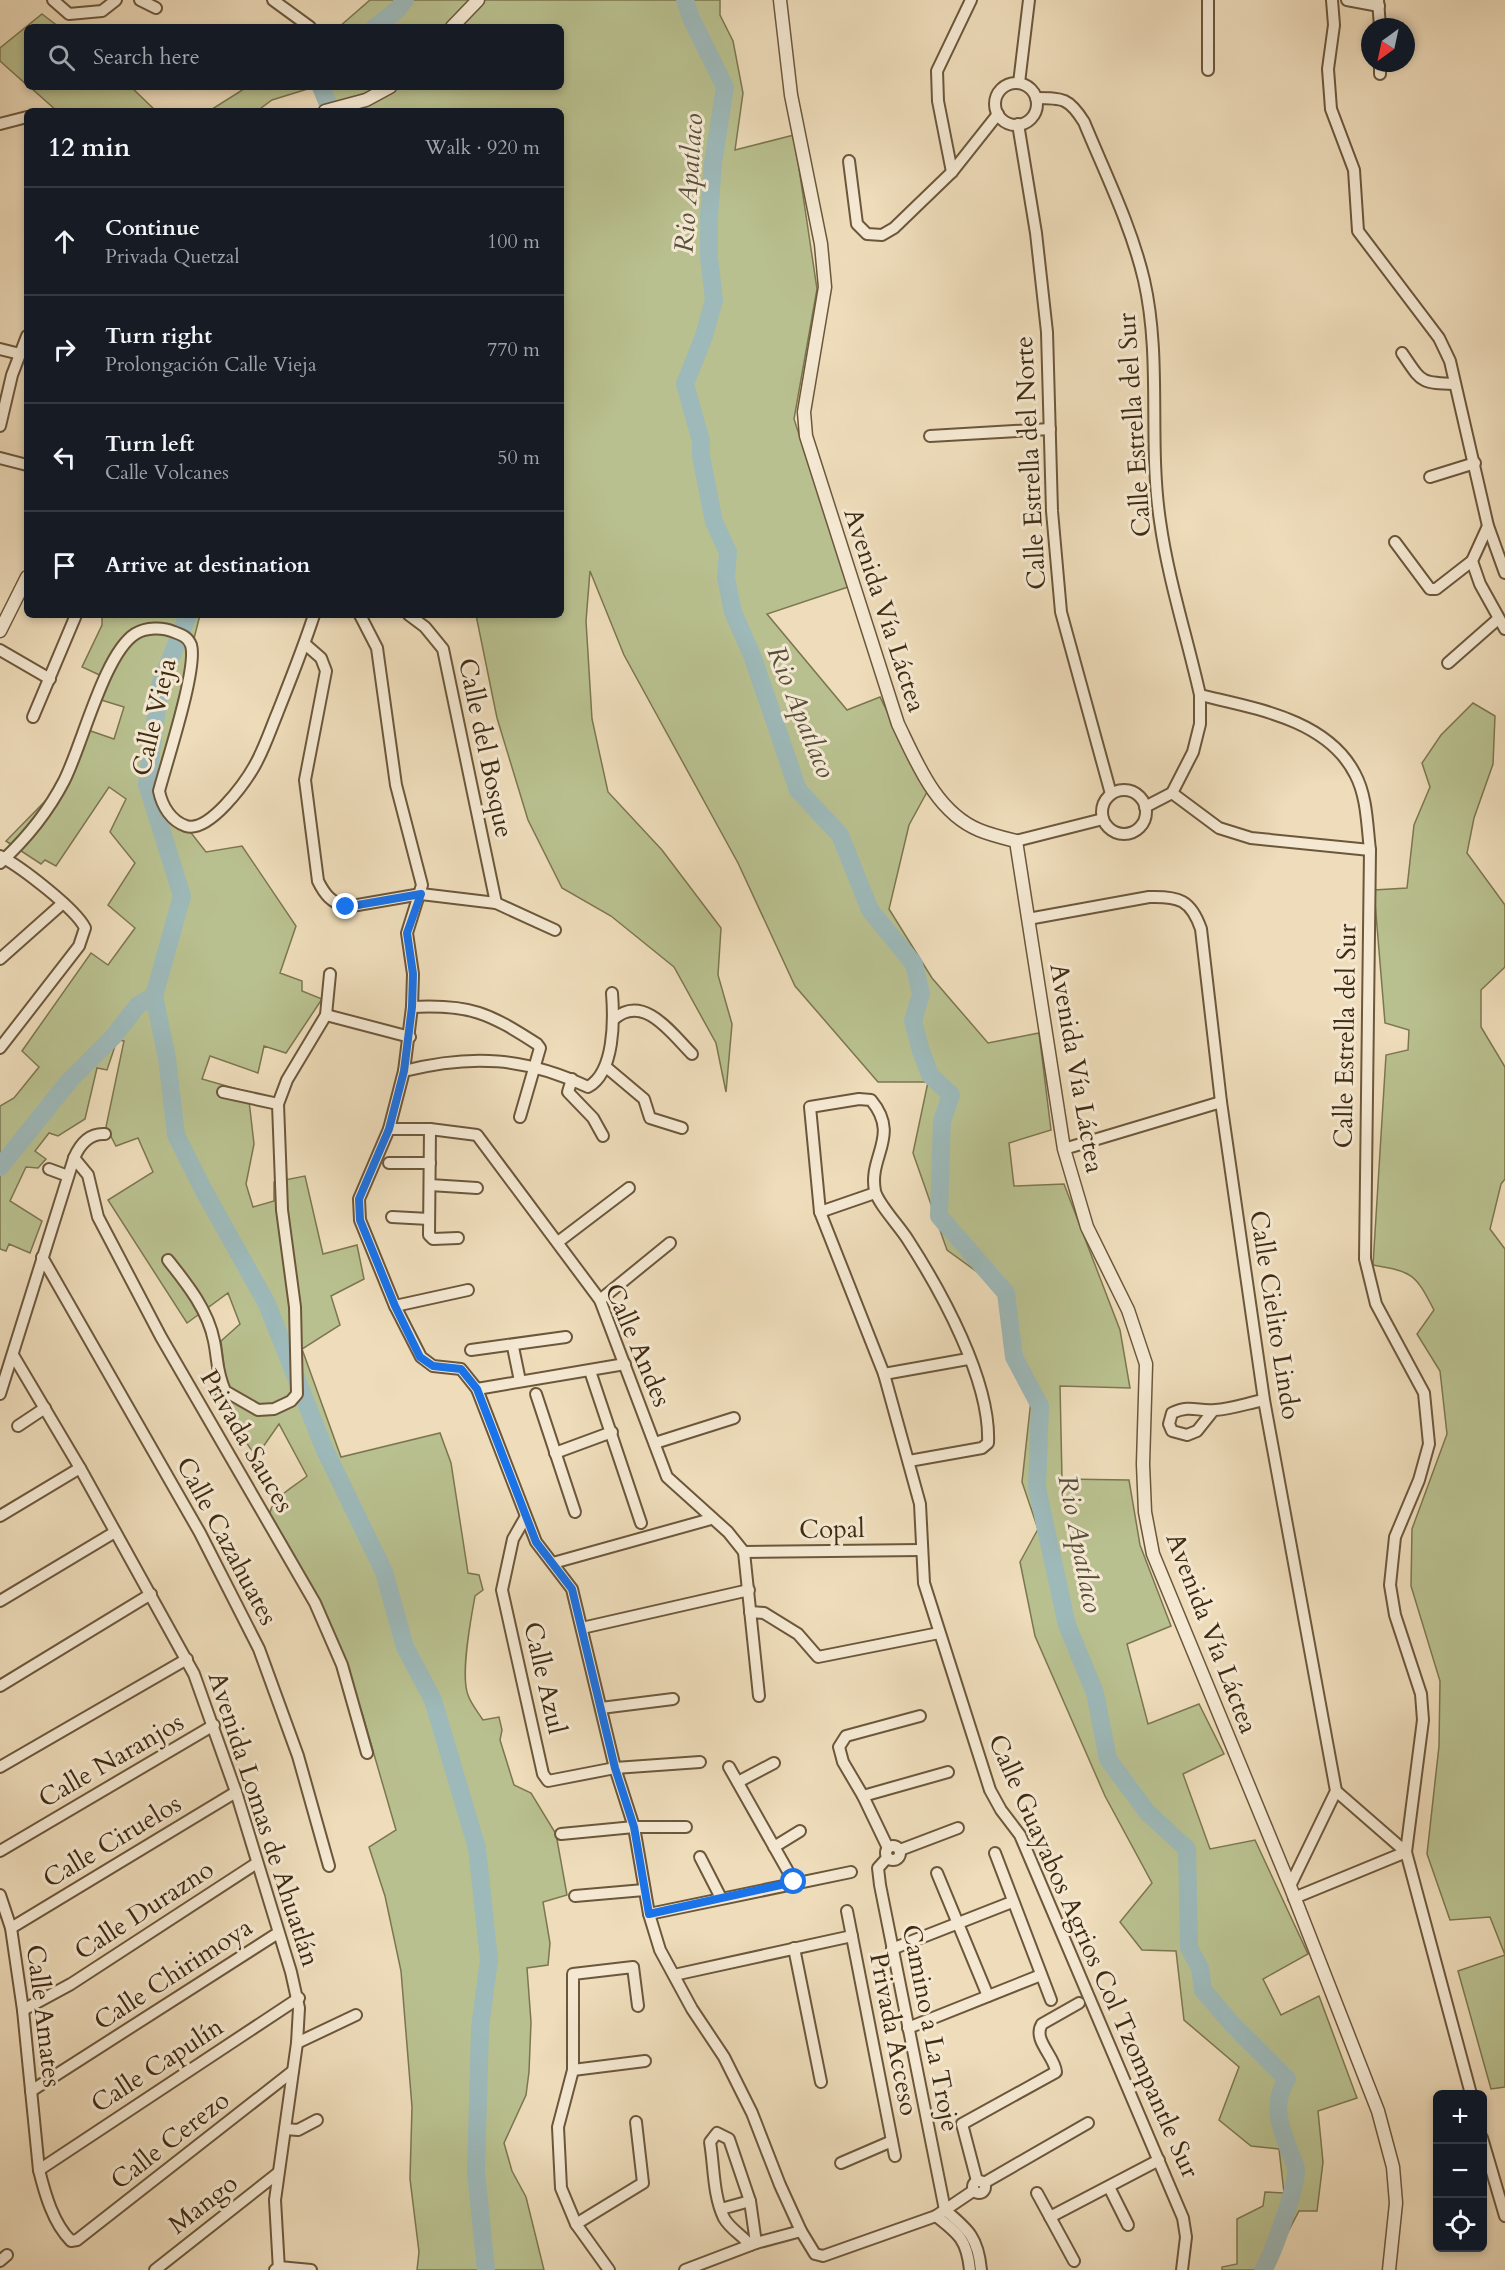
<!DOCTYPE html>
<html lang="en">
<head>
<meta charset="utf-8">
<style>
  body { margin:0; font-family:Cardo,serif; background:#242831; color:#f1f3f6 }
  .controls { position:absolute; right:18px; bottom:18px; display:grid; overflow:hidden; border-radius:9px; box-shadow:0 3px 9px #0003 }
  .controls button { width:54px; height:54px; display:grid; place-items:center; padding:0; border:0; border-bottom:2px solid #363941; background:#171b24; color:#f1f3f6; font:30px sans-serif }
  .compass { position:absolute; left:1361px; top:18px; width:54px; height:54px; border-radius:50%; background:#171b24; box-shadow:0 3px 9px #0003; rotate:213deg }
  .stop { position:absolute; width:18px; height:18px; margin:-14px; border:4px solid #1a73e8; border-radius:50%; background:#fff }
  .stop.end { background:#1a73e8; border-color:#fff; box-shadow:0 2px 6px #0008 }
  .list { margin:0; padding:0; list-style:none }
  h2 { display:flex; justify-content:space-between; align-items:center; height:78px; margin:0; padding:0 24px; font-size:26px }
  h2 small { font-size:20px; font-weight:400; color:#9ea1a6 }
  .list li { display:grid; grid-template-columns:39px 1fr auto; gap:18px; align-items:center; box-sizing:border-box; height:108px; padding:0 24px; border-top:2px solid #363941 }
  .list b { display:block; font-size:22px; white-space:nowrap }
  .list p { margin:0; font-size:20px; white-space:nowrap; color:#9ea1a6 }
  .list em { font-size:20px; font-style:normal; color:#9ea1a6 }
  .icon { flex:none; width:33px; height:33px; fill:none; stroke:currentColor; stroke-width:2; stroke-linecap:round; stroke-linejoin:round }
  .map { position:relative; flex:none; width:1505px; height:2270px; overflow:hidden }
  .search { position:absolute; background:#171b24; box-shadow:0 3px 9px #0003; left:24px; top:24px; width:540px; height:66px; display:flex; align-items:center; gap:15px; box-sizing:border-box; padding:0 21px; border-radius:9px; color:#9ea1a6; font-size:22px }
  .panel { position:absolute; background:#171b24; box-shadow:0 3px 9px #0003; left:24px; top:108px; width:540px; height:510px; border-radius:9px }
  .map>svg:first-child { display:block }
</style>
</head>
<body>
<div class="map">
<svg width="1505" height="2270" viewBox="0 0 1505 2270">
  <rect width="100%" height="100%" fill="#eedcba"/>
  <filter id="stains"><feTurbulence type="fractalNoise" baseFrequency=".00333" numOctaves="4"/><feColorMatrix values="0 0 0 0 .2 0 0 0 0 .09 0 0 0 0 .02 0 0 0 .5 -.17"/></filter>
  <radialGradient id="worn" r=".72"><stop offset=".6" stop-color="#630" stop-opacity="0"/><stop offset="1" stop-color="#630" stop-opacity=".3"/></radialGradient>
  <g fill="#b9c08f" stroke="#7c7650" stroke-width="1.5">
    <polygon points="370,0 720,0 720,15 733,41 743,93 735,150 794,135 817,289 794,419 848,587 767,614 847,710 880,697 927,792 909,825 889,909 932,978 988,1043 1039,1033 1051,1130 1009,1143 1014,1186 1064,1184 1120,1330 1130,1388 1060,1386 1062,1479 1129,1480 1140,1545 1171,1626 1127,1644 1148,1724 1199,1704 1224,1754 1183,1774 1210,1849 1255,1840 1308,1954 1263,1979 1281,2015 1319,1996 1357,2098 1318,2111 1323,2162 1317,2211 1299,2211 1268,2270 1222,2270 1222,2267 1237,2264 1237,2219 1263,2206 1265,2192 1284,2193 1279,2149 1251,2146 1219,2120 1239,2067 1184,2020 1176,1951 1142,1950 1120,1922 1152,1883 1105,1796 1035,1636 1020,1562 1038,1529 1022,1482 1031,1400 1005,1345 998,1287 947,1250 913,1153 928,1082 878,1082 795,986 738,863 624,655 590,571 586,621 592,719 608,792 662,850 721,928 718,975 732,1024 726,1092 716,1043 674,967 611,916 562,888 528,820 497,718 476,615 561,615 561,111 326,111 325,87 561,87 561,27 339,27"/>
    <polygon points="42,14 59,27 27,27 27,85 0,61 0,48"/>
    <polygon points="30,87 131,87 156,111 57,111"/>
    <polygon points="247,87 314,87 272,100 257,111 209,111"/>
    <path d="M102 615H200L156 788 206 852 242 846 296 926 280 973 302 981V991L322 999 286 1053 264 1046 258 1073 210 1056 202 1079 248 1092 254 1144 246 1184 253 1207 274 1201V1182L305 1176 323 1254 357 1245 364 1279 331 1296 340 1325 302 1349 341 1457 440 1433 451 1463 468 1573 479 1575 483 1590 475 1596C471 1618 460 1675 468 1695 471 1704 478 1712 483 1720L499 1717 502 1730 500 1740 514 1785 531 1793 556 1834 567 1895 543 1902 550 1943 548 1965 527 1968 531 2022 529 2072 526 2095 504 2143 512 2171 526 2197 544 2270H417L419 2252 410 2179 412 2107 401 1971 385 1896 369 1847 396 1830 362 1713 333 1642 269 1519C269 1498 293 1488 307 1476L279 1424 256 1457 215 1395 226 1383 221 1341 240 1324 228 1293 187 1323 108 1200 153 1172 138 1138 116 1146 106 1127 124 1041 117 1040 107 1070 97 1068 85 1119 58 1136 49 1133 35 1151 46 1159 38 1168 26 1167 10 1201 42 1221 30 1253 9 1244 6 1251 0 1249V1106L14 1098 39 1067 22 1051 91 953 108 965 135 928 108 905 135 863 110 832 126 799 109 787 56 866 45 860 41 864 6 841 55 791 82 728 114 739 124 707 98 699 106 678 82 667 102 625Z"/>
    <path d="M1473 703 1495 716 1493 764 1474 818 1467 853 1505 905V967L1481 990V1027L1505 1067V1179L1501 1184 1490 1229 1505 1249V2087L1491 2089 1458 1971 1505 1955 1490 1917 1450 1920 1427 1854 1439 1746 1440 1681 1411 1586 1412 1529 1447 1434 1440 1371 1417 1334 1434 1310C1415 1274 1414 1272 1373 1265L1386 1055 1408 1050 1409 1030 1385 1023 1374 890 1407 888 1414 825 1430 787 1422 763 1441 735Z"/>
  </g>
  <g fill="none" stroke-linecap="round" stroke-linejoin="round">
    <g stroke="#9db9b9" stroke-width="18">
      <path d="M685 0 691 18 725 87 713 163 709 217V257L714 300 704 336 685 384 701 441V456L714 522 728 552 726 578 733 612 753 658 798 790 840 835 870 910 914 964 921 994 913 1021 921 1051 930 1075 951 1095 942 1121 939 1216 1006 1293 1014 1357 1040 1406 1037 1488 1067 1625 1095 1693 1108 1759 1147 1812 1187 1849 1189 1948 1200 1968 1203 1990 1232 2024 1287 2079C1271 2104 1280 2126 1290 2153 1292 2158 1296 2165 1296 2170 1297 2186 1272 2257 1263 2270"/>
      <polyline points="375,27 397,10 405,0"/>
      <polyline points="321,87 331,111"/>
      <polyline points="154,996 182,896 147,784 160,685 188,615"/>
      <polyline points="0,1167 70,1080 113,1037 138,1005 154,996 167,1058 176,1135 204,1191 267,1304 324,1448 384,1572 405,1647 433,1700 477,1848 489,1960 480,2028 476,2172 486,2270"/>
    </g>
    <defs>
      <g id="minor">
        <polyline points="53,0 69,14 102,11 116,0"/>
        <polyline points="140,0 156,8"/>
        <polyline points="273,0 310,27"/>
        <polyline points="1208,0 1208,70"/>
        <polyline points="1332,0 1334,25 1328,69 1331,109 1354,170 1358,231 1439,338 1450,361 1488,526 1505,573"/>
        <polyline points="1347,0 1379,6"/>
        <polyline points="1378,0 1380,27"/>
        <polyline points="1380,63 1380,74"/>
        <polyline points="1019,83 1029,0"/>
        <circle cx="1016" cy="104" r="21"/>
        <path d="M1036 98C1063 98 1069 98 1084 122 1105 173 1131 225 1144 280 1162 359 1148 441 1160 521 1168 579 1187 637 1200 695V724L1193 752 1172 793 1145 807"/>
        <polyline points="0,124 27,117"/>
        <polyline points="1018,124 1036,233 1047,332 1052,511 1061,612 1111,794"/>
        <polyline points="849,161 857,224 867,234 882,235 894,228 952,172 998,114"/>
        <polyline points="952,172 938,101 937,71 971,0"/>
        <polyline points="0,349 20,354"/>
        <path d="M1402 353C1422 382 1419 383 1455 384"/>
        <polyline points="0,426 12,375 27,336"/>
        <polyline points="930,436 1050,429"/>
        <polyline points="0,458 27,465"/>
        <polyline points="1430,477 1475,463"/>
        <polyline points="1488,526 1472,561 1480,584 1505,629"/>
        <polyline points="1395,542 1430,589 1436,589 1472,561"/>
        <polyline points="360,615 377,648 396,785 422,885 407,933 413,974 412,1007 404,1071 389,1129 359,1199 360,1220 395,1306 421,1357 433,1366 461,1369 477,1389 536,1542 572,1589 615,1768 634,1827 649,1914 660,1950 692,2009 724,2057 752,2113 780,2185 801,2231 815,2254 823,2256 936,2216 973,2191"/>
        <polyline points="409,615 425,627 443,649 496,903"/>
        <path d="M305 644 321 658 326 671 305 780 318 881C325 895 331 902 346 907L421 894 496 903 555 930"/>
        <polyline points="0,650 50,679"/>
        <polyline points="1448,663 1498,619"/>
        <path d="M1200 695C1253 708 1327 719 1355 774 1367 796 1367 825 1370 850L1365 1259 1376 1304 1424 1393 1429 1444 1419 1480 1395 1537 1390 1585 1395 1615 1421 1694 1423 1720 1406 1852 1471 2094"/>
        <polyline points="33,717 76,615"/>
        <circle cx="1124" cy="812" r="22"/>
        <polyline points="1172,793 1219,828 1251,838 1370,850"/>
        <polyline points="1016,841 1103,819"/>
        <path d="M0 863C25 840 49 810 64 781 82 746 104 654 135 634 146 627 163 627 174 632 182 635 188 637 191 645 198 668 166 764 159 791 162 806 171 821 186 826 209 833 245 783 255 765 264 749 270 731 277 714 290 681 303 649 314 615"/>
        <path d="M1028 919 1149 897C1179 896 1191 900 1201 929L1221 1102 1264 1400 1336 1791 1290 1886"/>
        <polyline points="0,959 63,903"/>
        <path d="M412 1007C470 1004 489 1013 537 1044L540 1048 520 1117"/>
        <polyline points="326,1015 410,1037"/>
        <path d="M614 1019C644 993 672 1034 692 1054"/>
        <path d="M0 1048 79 946 85 928C76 909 20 866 0 856"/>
        <polyline points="606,1067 644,1099 650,1118 682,1128"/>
        <path d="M404 1071C471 1054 525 1057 588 1087 615 1072 614 1019 612 993"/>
        <polyline points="572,1079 568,1092 593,1118 603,1136"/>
        <polyline points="223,1092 278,1104"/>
        <polyline points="389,1129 430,1129 477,1135 600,1300 667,1477 728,1532 744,1552"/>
        <polyline points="430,1129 429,1235 433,1239 458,1238"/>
        <polyline points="1064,1149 1221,1102"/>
        <polyline points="74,1158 88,1175 98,1217 161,1337 315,1603 342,1665 367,1753"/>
        <polyline points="389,1163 430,1163"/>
        <polyline points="49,1169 68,1176"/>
        <polyline points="430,1185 477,1188"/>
        <polyline points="820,1212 875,1193"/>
        <polyline points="392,1217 429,1219"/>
        <polyline points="558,1242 629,1188"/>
        <polyline points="42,1257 200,1533 259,1649 298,1756 329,1866"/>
        <path d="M168 1260C187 1284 208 1310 214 1341 218 1360 216 1370 225 1391L258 1410 274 1409 291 1401 297 1394 295 1307 282 1210 278 1104 287 1080 326 1015 330 974"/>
        <polyline points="600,1300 670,1243"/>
        <polyline points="395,1306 468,1290"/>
        <polyline points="513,1347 520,1381"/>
        <polyline points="471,1350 566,1337"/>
        <polyline points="13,1355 80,1468 194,1674 236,1792 291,1972 299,2008 297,2043 275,2200 279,2270"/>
        <polyline points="590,1371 641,1523"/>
        <polyline points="884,1374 968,1359"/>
        <polyline points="477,1389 625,1364"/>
        <path d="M0 1394 74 1158C80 1144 89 1133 105 1134"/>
        <polyline points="536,1394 575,1512"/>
        <path d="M1213 1411 1197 1431 1187 1435 1172 1431 1169 1424 1172 1413C1191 1404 1198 1412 1215 1410 1232 1409 1248 1403 1264 1400"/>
        <polyline points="18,1426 45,1408"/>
        <polyline points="655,1443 734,1418"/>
        <polyline points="555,1453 612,1432"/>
        <path d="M909 1461 982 1448 988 1443C991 1381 941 1291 908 1240 901 1228 878 1204 875 1191 868 1156 901 1136 871 1100L859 1099 810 1107 820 1212 884 1374 920 1504 924 1583 990 1790 1001 1810 1020 1835 1183 2218 1186 2237 1182 2270"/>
        <polyline points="0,1516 80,1468"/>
        <polyline points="525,1518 513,1539 502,1590 543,1774 548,1781 615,1768 700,1762"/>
        <polyline points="744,1552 921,1550"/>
        <polyline points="744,1552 759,1696"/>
        <polyline points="553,1563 711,1519"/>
        <polyline points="0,1601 115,1532"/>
        <polyline points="750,1612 764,1613 798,1634 818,1657 939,1633"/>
        <polyline points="582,1628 749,1590"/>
        <polyline points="0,1686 151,1594"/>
        <polyline points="601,1708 673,1699"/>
        <polyline points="0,1767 187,1659"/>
        <polyline points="729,1767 794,1882"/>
        <polyline points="738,1782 774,1763"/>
        <polyline points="863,1796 948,1772"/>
        <polyline points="561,1834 634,1827 686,1827"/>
        <circle cx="893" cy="1853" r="7"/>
        <polyline points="774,1847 800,1831"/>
        <polyline points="888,1848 863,1796 843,1762 839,1747 846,1736 920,1716"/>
        <polyline points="900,1850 958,1828"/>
        <polyline points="0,1851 214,1725"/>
        <polyline points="995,1853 1051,2000"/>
        <polyline points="700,1857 721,1898"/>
        <polyline points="887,1858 878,1868 880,1885 945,2210"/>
        <polyline points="937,1873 988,1996"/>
        <path d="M0 1895 11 1928 23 2010 39 2170C45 2194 53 2223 71 2241L77 2240 293 2071"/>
        <polyline points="575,1896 644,1890"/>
        <polyline points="1294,1898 1406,1852 1336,1791"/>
        <polyline points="847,1911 895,2156"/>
        <polyline points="649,1914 851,1872"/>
        <polyline points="11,1928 236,1792"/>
        <polyline points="794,1948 821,2082"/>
        <polyline points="892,1949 1012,1902"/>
        <polyline points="674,1975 852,1936"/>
        <polyline points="23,2010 71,1984 257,1863"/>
        <polyline points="908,2028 1041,1975"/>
        <polyline points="297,2043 356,2015"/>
        <polyline points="573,2070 645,2061"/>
        <polyline points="31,2091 278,1933"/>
        <polyline points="285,2129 298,2130 317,2120"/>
        <polyline points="1482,2138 1505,2216"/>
        <polyline points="841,2163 892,2141"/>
        <polyline points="39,2170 299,1998"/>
        <circle cx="979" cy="2187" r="6"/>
        <path d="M977 2181 962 2124 1056 2072C1055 2056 1032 2040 1042 2024L1079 2003"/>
        <polyline points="984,2183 1088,2123"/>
        <polyline points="1109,2187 1128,2225"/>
        <polyline points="1037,2193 1074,2261"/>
        <polyline points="721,2209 750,2201"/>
        <path d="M945 2210C969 2230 978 2238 981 2270"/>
        <path d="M936 2216C959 2234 967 2240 970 2270"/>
        <polyline points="1050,2217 1159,2160"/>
        <polyline points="576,2224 643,2183 636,2122"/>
        <path d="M750 2245C742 2235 730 2229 724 2218 713 2196 714 2165 710 2142L717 2133 729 2139 750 2201 756 2243"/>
        <polyline points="0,2261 7,2255"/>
        <polyline points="155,2270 278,2173"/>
        <polyline points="275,2270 279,2267 311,2270"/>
        <polyline points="609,2270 576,2224 561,2188 558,2127 573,2070 573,1974 633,1967 638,2006"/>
        <polyline points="685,2270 756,2243 801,2231"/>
      </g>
      <g id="tertiary">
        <path d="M780 0 791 95 821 244 825 287 804 412 806 436 898 724C917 763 936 812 979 830 991 835 1004 838 1016 841L1064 1149 1087 1227 1128 1310 1146 1364 1143 1464 1145 1512 1153 1554 1290 1886 1378 2111 1393 2167 1396 2203 1389 2270"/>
        <polyline points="452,27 478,0"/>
        <polyline points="325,111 366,100 390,87"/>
        <polyline points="0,631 27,577"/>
      </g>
    </defs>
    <use href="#minor" stroke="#6c573b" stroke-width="14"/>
    <use href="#tertiary" stroke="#6c573b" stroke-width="15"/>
    <use href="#minor" stroke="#f4e8d2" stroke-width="10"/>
    <use href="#tertiary" stroke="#f4e8d2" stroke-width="12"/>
  </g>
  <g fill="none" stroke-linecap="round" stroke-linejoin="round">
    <polyline stroke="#1a73e8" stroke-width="8" points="346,907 421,894 407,933 413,974 412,1007 404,1071 389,1129 359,1199 360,1220 395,1306 420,1357 433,1366 461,1369 477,1389 536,1542 572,1589 615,1768 634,1827 649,1914 794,1882"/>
  </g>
  <g text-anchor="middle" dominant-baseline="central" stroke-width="6" stroke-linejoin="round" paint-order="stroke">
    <g font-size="26" fill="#402b11" stroke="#f4e8d2">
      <text transform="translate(1134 425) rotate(-94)">Calle Estrella del Sur</text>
      <text transform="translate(1030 463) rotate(-93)">Calle Estrella del Norte</text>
      <text transform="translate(885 610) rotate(72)">Avenida Vía Láctea</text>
      <text transform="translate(154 717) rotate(-77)">Calle Vieja</text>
      <text transform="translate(486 748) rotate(78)">Calle del Bosque</text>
      <text transform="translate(1345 1036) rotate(-89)">Calle Estrella del Sur</text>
      <text transform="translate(1077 1068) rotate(80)">Avenida Vía Láctea</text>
      <text transform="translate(1275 1315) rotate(81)">Calle Cielito Lindo</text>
      <text transform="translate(638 1345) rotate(67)">Calle Andes</text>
      <text transform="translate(247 1441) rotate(60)">Privada Sauces</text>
      <text transform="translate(832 1529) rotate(-1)">Copal</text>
      <text transform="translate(227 1541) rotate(62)">Calle Cazahuates</text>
      <text transform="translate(1212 1633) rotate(69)">Avenida Vía Láctea</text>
      <text transform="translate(545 1678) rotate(77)">Calle Azul</text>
      <text transform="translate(111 1760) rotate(-30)">Calle Naranjos</text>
      <text transform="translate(264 1819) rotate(72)">Avenida Lomas de Ahuatlán</text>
      <text transform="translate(112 1841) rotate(-31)">Calle Ciruelos</text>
      <text transform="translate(144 1910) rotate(-33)">Calle Durazno</text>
      <text transform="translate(1094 1956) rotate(66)">Calle Guayabos Agrios Col Tzompantle Sur</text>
      <text transform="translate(173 1974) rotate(-33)">Calle Chirimoya</text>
      <text transform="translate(44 2016) rotate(83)">Calle Amates</text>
      <text transform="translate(931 2028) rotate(79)">Camino a La Troje</text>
      <text transform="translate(894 2034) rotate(79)">Privada Acceso</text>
      <text transform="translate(157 2065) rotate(-33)">Calle Capulín</text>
      <text transform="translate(170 2140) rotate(-38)">Calle Cerezo</text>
      <text transform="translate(203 2204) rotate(-38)">Mango</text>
    </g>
    <g font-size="27" font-style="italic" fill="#574e3b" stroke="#f4e8d2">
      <text transform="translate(689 183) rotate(-86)">Rio Apatlaco</text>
      <text transform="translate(801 712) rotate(68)">Rio Apatlaco</text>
      <text transform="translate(1080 1544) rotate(79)">Rio Apatlaco</text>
    </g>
  </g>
  <rect width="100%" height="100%" filter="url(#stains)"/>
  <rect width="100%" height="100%" fill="url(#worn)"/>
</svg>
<div class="controls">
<button>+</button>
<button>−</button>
<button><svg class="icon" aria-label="locate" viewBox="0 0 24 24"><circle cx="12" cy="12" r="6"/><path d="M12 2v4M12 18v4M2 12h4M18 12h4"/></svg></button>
</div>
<svg class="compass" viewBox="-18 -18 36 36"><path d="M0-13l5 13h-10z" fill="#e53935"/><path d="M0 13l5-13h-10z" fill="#9ea1a6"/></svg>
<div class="stop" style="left:794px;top:1882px"></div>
<div class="stop end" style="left:346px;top:907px"></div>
<div class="search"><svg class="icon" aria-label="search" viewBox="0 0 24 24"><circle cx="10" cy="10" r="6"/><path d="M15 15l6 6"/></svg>Search here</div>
<section class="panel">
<h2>12 min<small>Walk · 920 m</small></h2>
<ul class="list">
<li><svg class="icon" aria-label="ahead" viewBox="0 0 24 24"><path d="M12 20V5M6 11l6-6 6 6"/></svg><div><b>Continue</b><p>Privada Quetzal</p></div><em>100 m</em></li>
<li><svg class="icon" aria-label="right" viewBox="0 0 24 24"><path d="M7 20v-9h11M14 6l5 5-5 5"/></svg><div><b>Turn right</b><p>Prolongación Calle Vieja</p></div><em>770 m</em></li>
<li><svg class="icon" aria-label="left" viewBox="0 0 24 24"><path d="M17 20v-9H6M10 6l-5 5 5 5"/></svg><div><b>Turn left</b><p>Calle Volcanes</p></div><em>50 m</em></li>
<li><svg class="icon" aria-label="arrive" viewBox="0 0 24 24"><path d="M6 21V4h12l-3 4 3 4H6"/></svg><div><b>Arrive at destination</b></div></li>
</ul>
</section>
</div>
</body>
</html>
